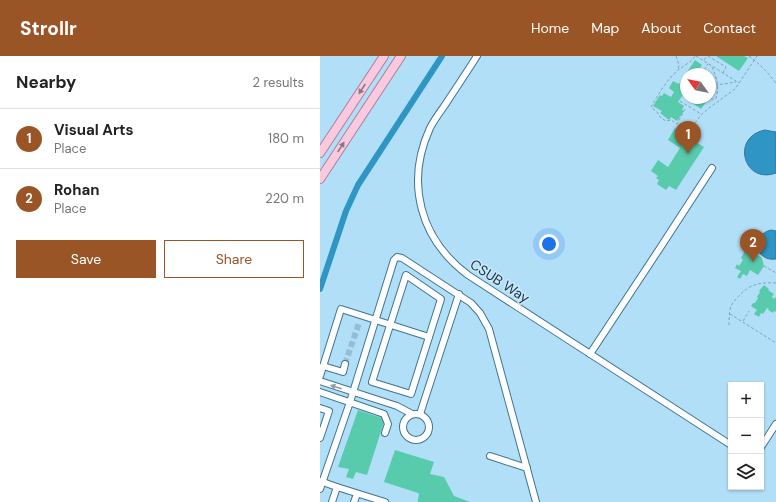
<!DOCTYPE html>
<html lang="en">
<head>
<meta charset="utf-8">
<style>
  body { margin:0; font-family:"DM Sans",sans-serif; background:#f2f2f2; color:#222 }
  .controls { position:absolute; right:12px; bottom:12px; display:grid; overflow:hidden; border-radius:0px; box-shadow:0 1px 3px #0004 }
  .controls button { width:36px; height:36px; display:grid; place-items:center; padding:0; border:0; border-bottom:1px solid #e0e0e0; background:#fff; color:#222; font:20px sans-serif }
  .compass { position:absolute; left:360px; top:12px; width:36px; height:36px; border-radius:50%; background:#fff; box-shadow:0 1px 3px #0004; rotate:303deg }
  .you { position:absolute; left:229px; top:188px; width:14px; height:14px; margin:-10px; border:3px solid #fff; border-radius:50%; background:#1a73e8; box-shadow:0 0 0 6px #1a73e833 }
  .badge { display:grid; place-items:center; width:26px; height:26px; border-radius:50%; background:#995526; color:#fff; font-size:13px; font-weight:700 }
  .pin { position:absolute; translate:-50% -33px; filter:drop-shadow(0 1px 2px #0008) }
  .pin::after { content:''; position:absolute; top:21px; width:14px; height:12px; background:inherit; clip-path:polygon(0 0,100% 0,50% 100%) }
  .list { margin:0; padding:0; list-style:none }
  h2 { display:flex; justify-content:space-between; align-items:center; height:52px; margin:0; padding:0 16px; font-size:17px }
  h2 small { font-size:13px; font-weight:400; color:#767676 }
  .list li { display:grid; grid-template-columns:26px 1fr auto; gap:12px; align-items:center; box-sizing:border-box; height:60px; padding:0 16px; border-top:1px solid #e0e0e0 }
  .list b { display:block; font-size:15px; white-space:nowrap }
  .list p { margin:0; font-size:13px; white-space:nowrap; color:#767676 }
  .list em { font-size:13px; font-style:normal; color:#767676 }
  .actions { display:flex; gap:8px; padding:12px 16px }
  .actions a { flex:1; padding:9px 0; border:1px solid #995526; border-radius:0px; text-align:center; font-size:14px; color:#995526 }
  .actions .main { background:#995526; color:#fff }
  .icon { flex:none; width:22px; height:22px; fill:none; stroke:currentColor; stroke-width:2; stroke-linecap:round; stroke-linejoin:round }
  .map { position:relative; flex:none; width:456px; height:446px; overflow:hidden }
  header { display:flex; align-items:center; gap:24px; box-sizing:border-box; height:56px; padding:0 20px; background:#995526; color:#fff }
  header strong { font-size:19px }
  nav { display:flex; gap:22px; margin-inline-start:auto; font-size:14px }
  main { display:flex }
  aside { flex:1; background:#fff }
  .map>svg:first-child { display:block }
</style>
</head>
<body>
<header>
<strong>Strollr</strong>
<nav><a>Home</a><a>Map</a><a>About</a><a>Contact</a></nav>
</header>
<main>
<aside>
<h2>Nearby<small>2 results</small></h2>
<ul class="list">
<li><span class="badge">1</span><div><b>Visual Arts</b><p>Place</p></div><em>180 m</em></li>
<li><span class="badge">2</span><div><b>Rohan</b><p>Place</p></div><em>220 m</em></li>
</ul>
<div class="actions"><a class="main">Save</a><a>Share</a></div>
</aside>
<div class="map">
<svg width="456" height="446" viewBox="0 0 456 446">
  <rect width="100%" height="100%" fill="#b2dff8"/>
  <g fill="#2f95c4" stroke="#2b799e">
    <path d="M445 74 450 75 456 76V117C424 129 410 81 445 74Z"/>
    <path d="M451 174 456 175V203C435 206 430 179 451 174Z"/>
  </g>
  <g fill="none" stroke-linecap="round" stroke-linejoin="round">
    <polyline stroke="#2f95c4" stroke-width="6" points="0,233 26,155 38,129 122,0"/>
  </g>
  <g fill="#58cbac">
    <polygon points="396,0 424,0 428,2 419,15"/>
    <polygon points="375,4 382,9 376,18 366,18 366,42 379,42 386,46 381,53 362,40 358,46 364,50 362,54 364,55 357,65 351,61 349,64 340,57 342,55 333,50 340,39 342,40 344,37 351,41 354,36 349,32 353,25 359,28"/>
    <polygon points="355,72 367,81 369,78 379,85 377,87 384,91 356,134 349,130 346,134 337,128 339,124 336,122 338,120 331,115 338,104 348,111 360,92 348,84"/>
    <polygon points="427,192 442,202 444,210 438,219 430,214 427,220 423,218 420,223 417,221 421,215 415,212 417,208 419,210 423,204 421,202"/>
    <polygon points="444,229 449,233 448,234 454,238 452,241 454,243 455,241 456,242 456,256 454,255 453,257 448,254 449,253 447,252 443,258 441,257 439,261 434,258 437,254 431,250 433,247 435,247 438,242 437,241 440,236 439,235"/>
    <polygon points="38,354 65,363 47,419 36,416 33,423 26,421 29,413 18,411"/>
    <polygon points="75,394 114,406 110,418 124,421 134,440 150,446 98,446 98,443 99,438 98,437 64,426"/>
  </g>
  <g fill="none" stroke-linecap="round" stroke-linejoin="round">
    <polyline stroke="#95bed4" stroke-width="6" stroke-dasharray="6 3" stroke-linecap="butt" points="25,308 39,267"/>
    <defs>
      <g id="minor">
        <path d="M157 0C147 16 136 32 125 49 120 56 114 64 110 72 85 127 100 183 148 219L411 389"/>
        <polygon points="86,219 121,243 91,338 52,326"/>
        <polyline points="270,298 340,192 392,112"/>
        <polyline points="3,310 23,316 25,308"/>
        <polyline points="0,320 21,253 109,281"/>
        <polyline points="0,325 77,350 92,358"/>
        <polyline points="0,336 64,358 68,368 65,377"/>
        <polyline points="0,352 9,355 0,382"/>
        <polyline points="100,358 139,238"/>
        <circle cx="96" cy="371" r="13"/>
        <polyline points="441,391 456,368"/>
        <polyline points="170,400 207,412"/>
        <polyline points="0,425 17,431 65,446"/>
        <polyline points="0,433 30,346 74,204 77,201 82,202 151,247 160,257 169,273 216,446"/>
        <polyline points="12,446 17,431"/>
        <polyline points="34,446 37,438"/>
      </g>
      <g id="major">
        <polyline points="0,97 64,0"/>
        <polyline points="0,123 81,0"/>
      </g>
    </defs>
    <use href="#minor" stroke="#3e7490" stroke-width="8"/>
    <use href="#major" stroke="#ad7f9a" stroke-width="10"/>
    <g stroke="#7fa4b8" stroke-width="1" stroke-dasharray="3 2" stroke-linecap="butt">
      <polyline points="356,0 359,9 358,13"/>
      <polyline points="376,0 419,27"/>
      <polyline points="388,0 406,11 403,17"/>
      <path d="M429 0C440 8 448 17 456 27"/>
      <polyline points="384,4 387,0"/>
      <path d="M392 11C397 22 400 33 395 45"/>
      <polyline points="381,18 388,8"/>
      <polyline points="390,30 416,26"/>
      <polyline points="386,42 392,43 395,45"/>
      <polyline points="360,45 381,58"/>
      <path d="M365 53 357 68 351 64 346 65 341 62 337 56 331 51C338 39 346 25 356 16 362 10 370 8 375 0"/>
      <polyline points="369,75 381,59 389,52 415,33 437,0"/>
      <polyline points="444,210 456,217"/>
      <polyline points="410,258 456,287"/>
      <polyline points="423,265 429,255"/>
      <path d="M409 269C409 263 409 256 411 250 413 246 416 243 419 240 429 228 441 226 456 227"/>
    </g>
    <use href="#minor" stroke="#fff" stroke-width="6"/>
    <use href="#major" stroke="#fbc9de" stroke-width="8"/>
  </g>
  <defs><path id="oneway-solid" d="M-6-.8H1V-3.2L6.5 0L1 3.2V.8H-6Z"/></defs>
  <g fill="#837989">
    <use href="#oneway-solid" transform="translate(42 33) rotate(123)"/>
    <use href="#oneway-solid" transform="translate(21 91) rotate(-57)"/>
  </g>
  <use fill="#909ca2" href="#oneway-solid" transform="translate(16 331) rotate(-162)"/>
  <g text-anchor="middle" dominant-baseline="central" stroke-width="3" stroke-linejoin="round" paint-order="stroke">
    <g font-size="14" fill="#213844" stroke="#c9eafd">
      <text transform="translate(180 225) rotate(33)">CSUB Way</text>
    </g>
  </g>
</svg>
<div class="controls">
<button>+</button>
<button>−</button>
<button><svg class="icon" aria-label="layers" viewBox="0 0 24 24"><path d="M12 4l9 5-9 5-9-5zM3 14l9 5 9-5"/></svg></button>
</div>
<svg class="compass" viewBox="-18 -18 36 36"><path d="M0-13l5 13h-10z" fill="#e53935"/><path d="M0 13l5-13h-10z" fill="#767676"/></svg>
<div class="you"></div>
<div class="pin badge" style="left:368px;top:98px">1</div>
<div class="pin badge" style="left:433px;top:206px">2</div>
</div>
</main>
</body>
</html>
